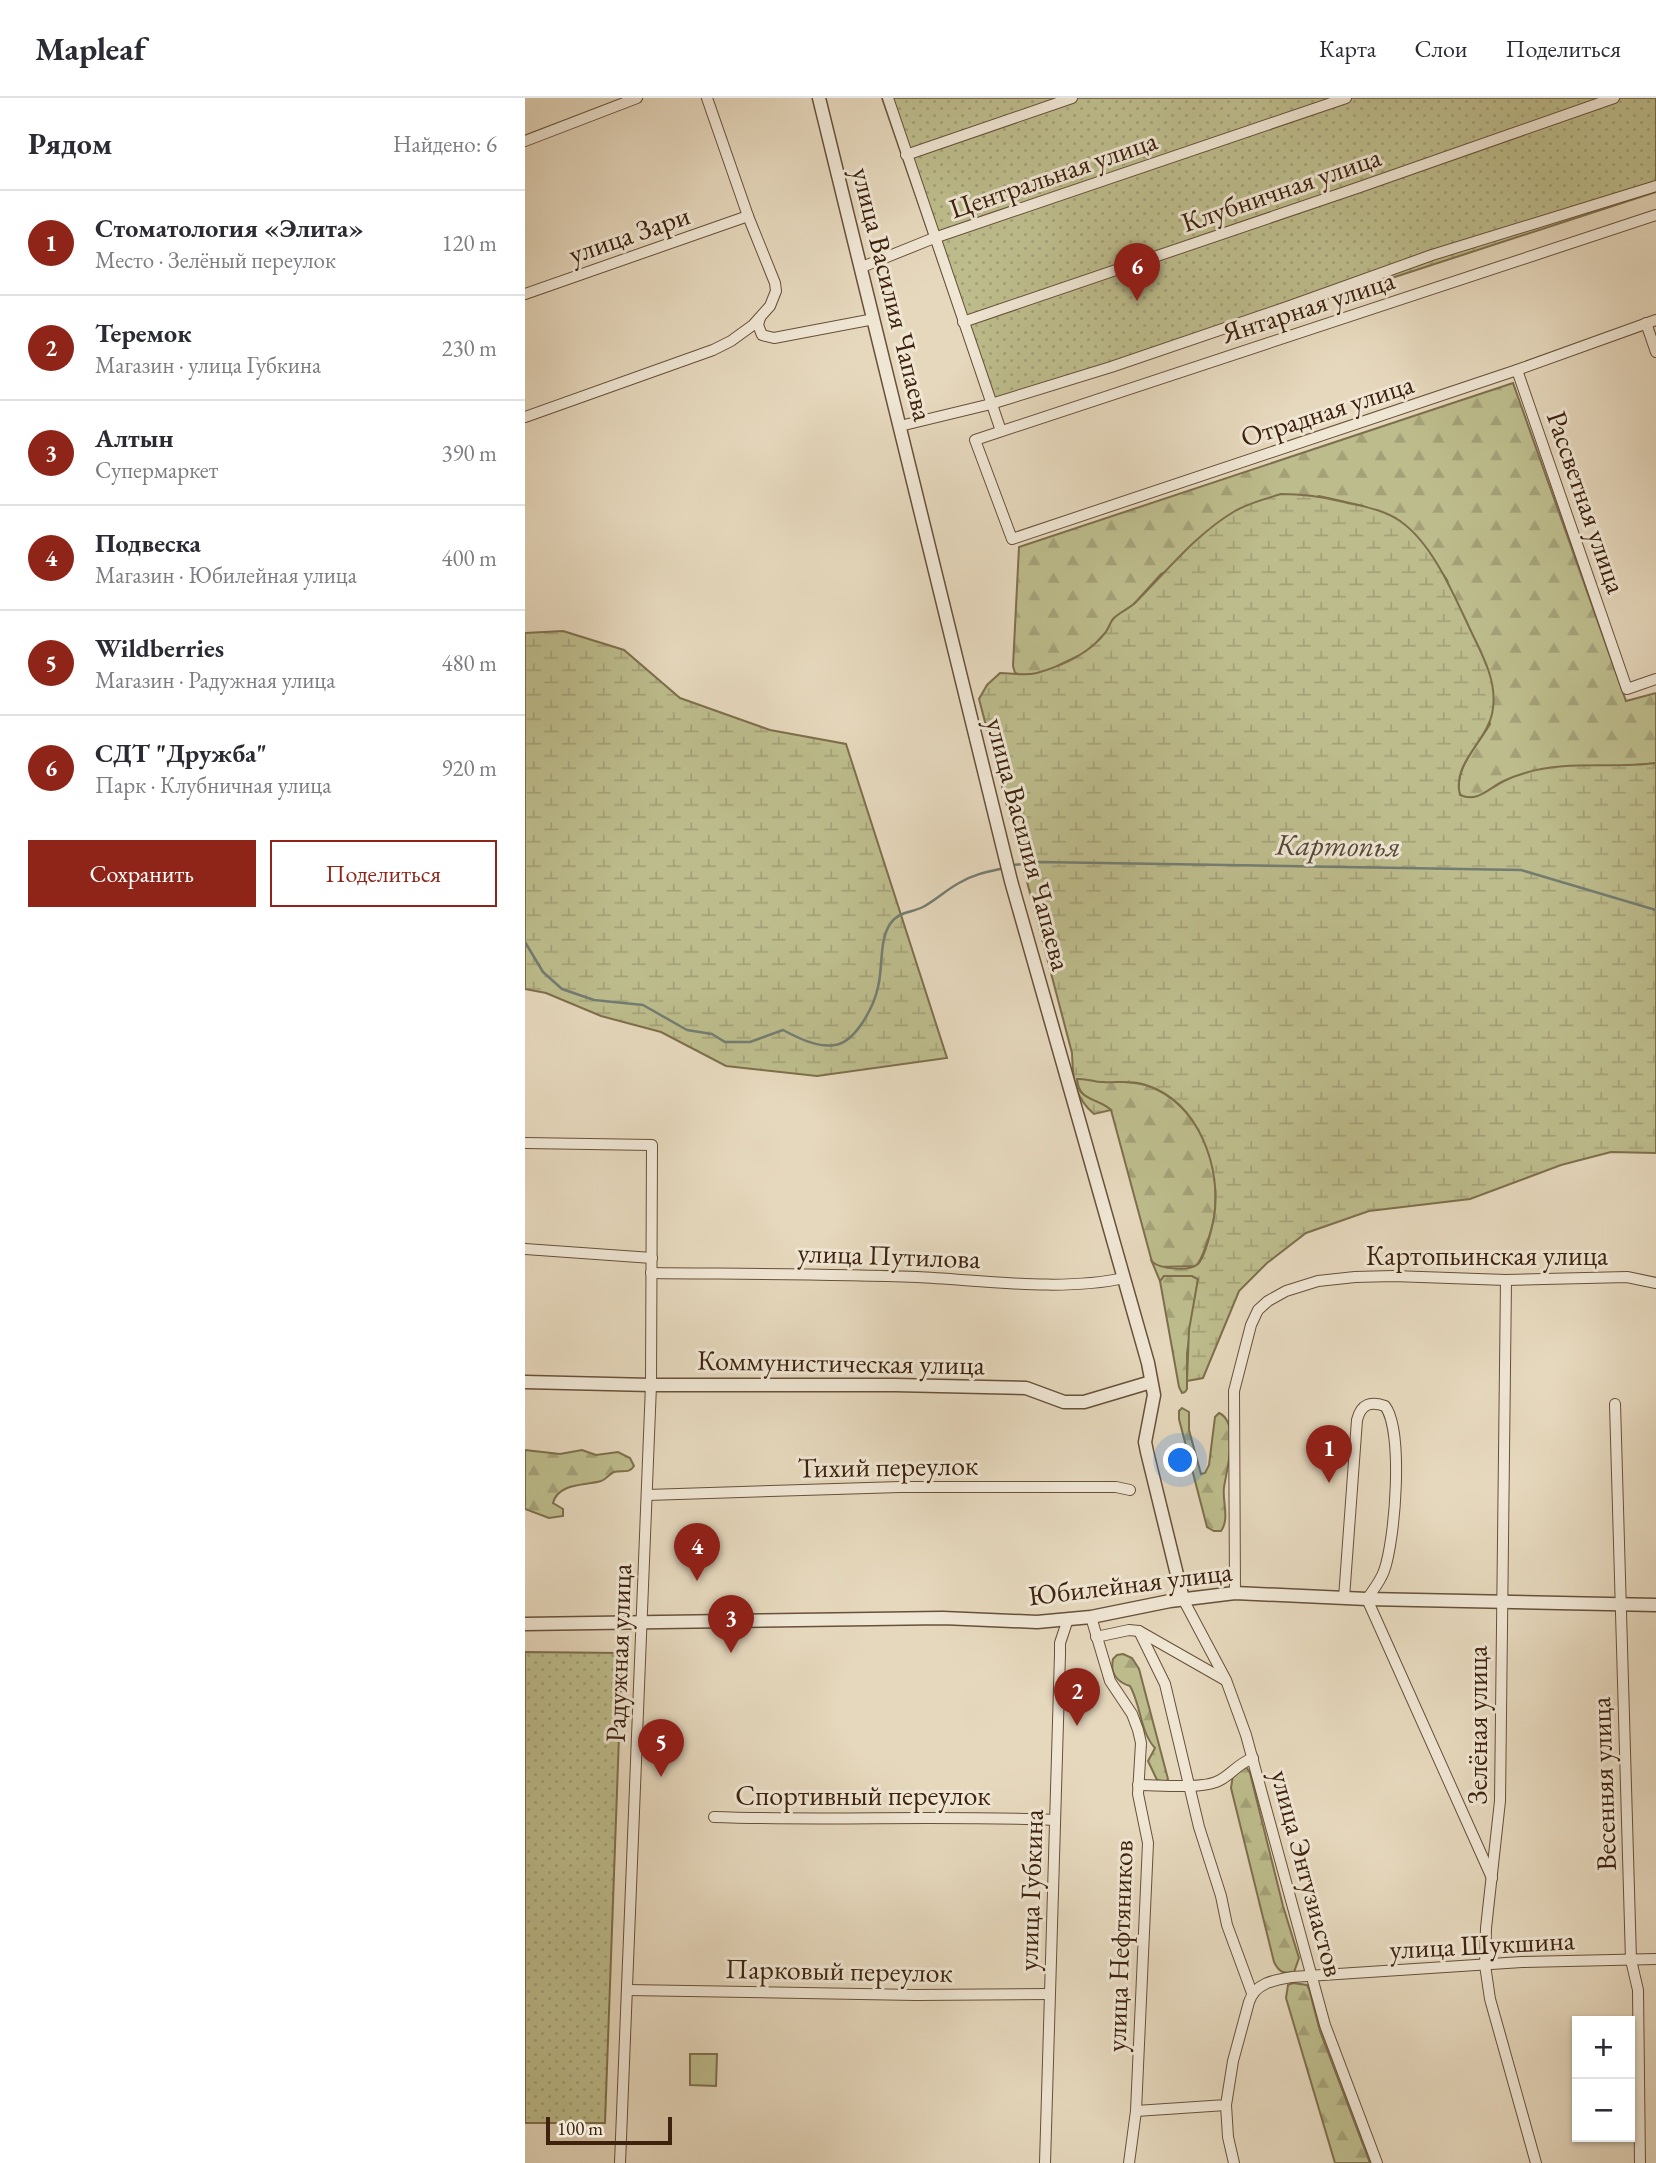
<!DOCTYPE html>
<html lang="ru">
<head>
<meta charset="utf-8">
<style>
  body { margin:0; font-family:"EB Garamond",serif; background:#f7f7f7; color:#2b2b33 }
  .controls { position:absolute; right:21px; bottom:21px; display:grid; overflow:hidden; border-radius:0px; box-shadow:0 2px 5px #0004 }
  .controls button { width:63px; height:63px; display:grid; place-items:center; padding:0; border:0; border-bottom:2px solid #e1e1e2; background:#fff; color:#2b2b33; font:35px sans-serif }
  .scale { position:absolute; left:21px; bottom:18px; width:126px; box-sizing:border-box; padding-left:7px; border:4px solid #3e220d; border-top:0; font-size:19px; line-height:24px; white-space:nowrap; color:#3e220d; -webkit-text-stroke:5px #efe6d4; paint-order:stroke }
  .you { position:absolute; left:656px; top:1363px; width:24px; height:24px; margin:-18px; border:5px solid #fff; border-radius:50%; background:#1a73e8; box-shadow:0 0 0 10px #1a73e833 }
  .badge { display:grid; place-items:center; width:46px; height:46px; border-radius:50%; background:#8f2418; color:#fff; font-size:23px; font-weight:700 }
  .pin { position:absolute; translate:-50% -58px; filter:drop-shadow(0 2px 4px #0008) }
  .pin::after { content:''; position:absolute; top:37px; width:24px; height:21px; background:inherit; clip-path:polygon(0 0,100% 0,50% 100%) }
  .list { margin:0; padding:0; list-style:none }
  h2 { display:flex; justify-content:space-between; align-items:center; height:91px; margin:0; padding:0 28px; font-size:30px }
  h2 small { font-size:23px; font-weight:400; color:#7c7c81 }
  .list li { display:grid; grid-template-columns:46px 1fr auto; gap:21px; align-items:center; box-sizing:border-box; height:105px; padding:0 28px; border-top:2px solid #e1e1e2 }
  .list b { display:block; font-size:26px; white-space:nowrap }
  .list p { margin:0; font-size:23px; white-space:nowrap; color:#7c7c81 }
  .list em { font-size:23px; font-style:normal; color:#7c7c81 }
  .actions { display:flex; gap:14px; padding:21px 28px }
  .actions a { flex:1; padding:16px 0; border:2px solid #8f2418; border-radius:0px; text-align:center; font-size:24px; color:#8f2418 }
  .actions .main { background:#8f2418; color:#fff }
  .map { position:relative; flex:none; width:1131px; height:2065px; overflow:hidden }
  header { display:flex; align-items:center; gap:42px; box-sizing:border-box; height:98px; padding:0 35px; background:#fff; border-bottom:2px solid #e1e1e2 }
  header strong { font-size:33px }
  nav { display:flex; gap:38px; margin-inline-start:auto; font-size:24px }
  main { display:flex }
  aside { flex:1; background:#fff }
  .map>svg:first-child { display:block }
</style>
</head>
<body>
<header>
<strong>Mapleaf</strong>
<nav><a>Карта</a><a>Слои</a><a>Поделиться</a></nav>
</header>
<main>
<aside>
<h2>Рядом<small>Найдено: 6</small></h2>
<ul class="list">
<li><span class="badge">1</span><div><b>Стоматология «Элита»</b><p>Место · Зелёный переулок</p></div><em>120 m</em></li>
<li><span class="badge">2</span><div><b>Теремок</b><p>Магазин · улица Губкина</p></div><em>230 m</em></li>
<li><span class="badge">3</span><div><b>Алтын</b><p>Супермаркет</p></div><em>390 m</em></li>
<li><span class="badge">4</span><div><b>Подвеска</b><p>Магазин · Юбилейная улица</p></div><em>400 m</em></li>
<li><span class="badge">5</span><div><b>Wildberries</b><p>Магазин · Радужная улица</p></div><em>480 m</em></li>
<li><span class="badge">6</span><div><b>СДТ &quot;Дружба&quot;</b><p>Парк · Клубничная улица</p></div><em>920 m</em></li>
</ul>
<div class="actions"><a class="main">Сохранить</a><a>Поделиться</a></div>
</aside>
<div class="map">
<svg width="1131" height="2065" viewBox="0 0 1131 2065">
  <defs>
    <pattern id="grass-dots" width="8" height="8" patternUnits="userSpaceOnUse" patternTransform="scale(1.75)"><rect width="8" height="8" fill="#bdbc8c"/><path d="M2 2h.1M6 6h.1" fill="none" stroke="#a4a178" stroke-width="1.8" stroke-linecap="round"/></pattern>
    <pattern id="forest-firs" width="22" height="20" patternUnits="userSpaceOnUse" patternTransform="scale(1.75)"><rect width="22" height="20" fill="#bdbc8c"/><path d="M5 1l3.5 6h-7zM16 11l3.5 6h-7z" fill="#a4a178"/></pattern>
    <pattern id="wetland-marsh" width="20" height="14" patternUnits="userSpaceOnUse" patternTransform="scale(1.75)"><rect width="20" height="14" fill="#bdbc8c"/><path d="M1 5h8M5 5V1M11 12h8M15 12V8" fill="none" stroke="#a4a178"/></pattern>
  </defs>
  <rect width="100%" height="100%" fill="#e6d8bd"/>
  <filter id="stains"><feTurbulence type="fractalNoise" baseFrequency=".00286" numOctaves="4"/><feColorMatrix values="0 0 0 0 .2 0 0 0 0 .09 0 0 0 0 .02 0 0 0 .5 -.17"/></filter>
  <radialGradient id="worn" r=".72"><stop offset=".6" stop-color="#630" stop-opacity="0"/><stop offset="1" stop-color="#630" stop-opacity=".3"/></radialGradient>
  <g fill="url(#grass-dots)" stroke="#7e6f4c" stroke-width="2">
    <polygon points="357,0 1131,0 1131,94 464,311"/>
    <polygon points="0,1554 97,1555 80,2025 0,2025"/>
  </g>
  <g fill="url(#forest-firs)" stroke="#7e6f4c" stroke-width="2">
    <path d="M988 285 1101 603 1131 595V665C1081 672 1027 662 979 683 963 690 953 706 935 697 928 671 953 647 965 626L922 482 904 456 875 423 838 408 794 398 636 476 608 507 588 521 581 534 568 548 555 557 528 570 510 576 497 577 490 575 488 568 494 449Z"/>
    <path d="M557 980C581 986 608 980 631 991 683 1016 702 1087 684 1139 680 1149 678 1160 671 1168L634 1169 627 1164 586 1012C573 1000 553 1003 552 981Z"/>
    <polygon points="639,1178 667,1178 673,1181 662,1255 662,1291 660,1294 657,1295 654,1289 635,1183"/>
    <path d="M657 1310 664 1314V1332L676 1376 680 1375 684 1367 690 1319 694 1315C715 1324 702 1371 699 1389 697 1403 705 1421 696 1433H689L682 1429 654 1321V1313Z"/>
    <path d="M0 1352 35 1356 57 1352 71 1357 93 1354 105 1360 109 1368C104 1376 98 1372 89 1374 84 1376 82 1381 76 1383 59 1388 33 1385 28 1405L38 1411V1418L24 1420 0 1411Z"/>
    <path d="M598 1556 607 1560 614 1571 643 1681 641 1684 632 1682 623 1663 630 1650C615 1634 616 1607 605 1588 592 1584 585 1575 588 1561L592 1557Z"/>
    <path d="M718 1669 722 1670 725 1675 758 1808 774 1860 769 1874C758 1876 754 1874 749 1864L706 1690 708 1677Z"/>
    <polygon points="768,1885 782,1887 784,1891 795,1933 845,2065 810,2065 761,1900 763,1887"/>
  </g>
  <g fill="url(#wetland-marsh)" stroke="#7e6f4c" stroke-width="2">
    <path d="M756 396C776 396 794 398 814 403 834 408 856 410 875 423 907 445 928 495 944 529 956 555 972 581 968 610 965 642 926 664 935 697 953 705 964 690 979 683 985 680 993 677 1000 675 1041 662 1088 671 1131 665V1055L1086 1054 1036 1067 945 1101 844 1113 781 1135 742 1165 714 1193 678 1280 662 1283 664 1232 673 1181 667 1178H639L635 1183 627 1164C636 1171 664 1174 673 1166 680 1159 687 1130 689 1120 697 1070 674 1004 621 987 608 982 592 985 578 984 569 984 561 980 552 981 552 1003 573 1000 586 1012L569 1016C548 998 548 980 547 955L454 601 462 587 475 575C488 575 499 578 512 575 537 568 565 555 581 534 584 530 585 524 589 520 595 514 604 511 611 504 642 473 671 436 710 413 724 405 740 401 756 396Z"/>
    <polygon points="38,533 99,552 155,600 245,632 321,646 422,960 292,978 201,968 136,934 76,918 21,895 0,891 0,535"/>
  </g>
  <polygon fill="#bdbc8c" stroke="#7e6f4c" stroke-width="2" points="165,1956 192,1956 191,1988 165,1987"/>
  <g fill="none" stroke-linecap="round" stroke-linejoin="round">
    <g stroke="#737d72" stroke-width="2.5">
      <polyline points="488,767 515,764 996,772 1131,812"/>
      <path d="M0 844 18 874 37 891 69 902 118 907 162 932 187 936 200 944H225L258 932C273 940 293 950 310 947 331 944 349 908 353 889 358 870 354 843 365 826 374 813 386 815 398 809 411 802 421 792 434 785 447 777 461 774 475 771"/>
    </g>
    <defs>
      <g id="minor">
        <polyline points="363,0 476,333"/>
        <polyline points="0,43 112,0"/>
        <polyline points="381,57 547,0"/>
        <polyline points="1131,117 450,342 487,441 992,272 1131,222"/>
        <polyline points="337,169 409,140 821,0"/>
        <polyline points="0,196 223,118"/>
        <polyline points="235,220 233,227 237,237 249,240 349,221"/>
        <polyline points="438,224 832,90 1089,0"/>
        <polyline points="1121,225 1131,254"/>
        <polyline points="992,272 1102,591 1131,581"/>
        <polyline points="0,319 188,252 206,243 228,227 245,208 251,193 250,185 223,118 182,0"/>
        <polyline points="375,328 466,306 586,269 762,209 907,157 1131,88"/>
        <polyline points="0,1045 127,1047 126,1287 95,2065"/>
        <polyline points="0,1151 127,1160"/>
        <path d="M126 1175C215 1176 304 1176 392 1179 456 1182 537 1194 599 1180"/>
        <polyline points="981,1182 975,1703 961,1830 960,1867 965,1901 1011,2065"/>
        <polyline points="1090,1306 1106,1862 1113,1892 1115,2065"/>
        <polyline points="122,1397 375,1389 591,1389 605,1392"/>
        <polyline points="710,1495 709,1293 726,1227 733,1212 743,1203 761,1193 793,1183 830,1179 868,1178 981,1182 1102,1179 1131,1185"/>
        <path d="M819 1500 832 1322C836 1306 845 1303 860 1308 879 1333 870 1443 859 1473 855 1484 848 1492 842 1501L967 1780"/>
        <polyline points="658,1501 701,1582 721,1637 800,1927 852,2065"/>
        <polyline points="566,1519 585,1583 607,1616 613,1632 616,1645 613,1696 623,1745 611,2013 604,2065"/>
        <polyline points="614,1533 640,1586 674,1729 696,1798 702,1827 727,1895"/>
        <polyline points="571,1539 604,1532 614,1533 700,1582"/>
        <path d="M613 1687C633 1687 674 1691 691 1684 705 1679 710 1667 728 1660"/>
        <path d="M189 1719C302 1723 416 1717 529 1722"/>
        <polyline points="102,1892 391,1897 525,1896"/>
        <polyline points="701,2007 703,2039 709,2065"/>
        <path d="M611 2013 701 2007 708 1963 724 1904C730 1885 749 1882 767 1879L997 1864 1131 1861"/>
        <polyline points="520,2065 535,1556 535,1545 543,1521"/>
      </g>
      <g id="tertiary">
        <polyline points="294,0 486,783 623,1265 629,1297 620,1344 622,1354 658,1501"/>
        <polyline points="0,1284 126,1287 370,1287 501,1290 539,1304 559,1304 626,1284"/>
        <polyline points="0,1526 418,1520 512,1524 566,1519 645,1503 710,1495 842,1501 1131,1507"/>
      </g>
    </defs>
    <use href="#minor" stroke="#685039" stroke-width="12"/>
    <use href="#tertiary" stroke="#685039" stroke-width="15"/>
    <use href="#minor" stroke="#efe6d4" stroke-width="10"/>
    <use href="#tertiary" stroke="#efe6d4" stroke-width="12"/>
  </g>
  <g text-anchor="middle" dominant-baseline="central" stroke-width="6" stroke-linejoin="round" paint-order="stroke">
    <g font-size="28" fill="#3e220d" stroke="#efe6d4">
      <text transform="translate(528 76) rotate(-19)">Центральная улица</text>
      <text transform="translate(756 91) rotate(-19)">Клубничная улица</text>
      <text transform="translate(104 136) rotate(-19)">улица Зари</text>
      <text transform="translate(368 196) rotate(76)">улица Василия Чапаева</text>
      <text transform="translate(783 208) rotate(-18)">Янтарная улица</text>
      <text transform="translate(802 312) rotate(-18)">Отрадная улица</text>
      <text transform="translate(1062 404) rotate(71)">Рассветная улица</text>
      <text transform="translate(504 746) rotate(75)">улица Василия Чапаева</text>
      <text transform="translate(364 1157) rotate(2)">улица Путилова</text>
      <text x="962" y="1157">Картопьинская улица</text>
      <text transform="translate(316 1264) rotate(1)">Коммунистическая улица</text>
      <text transform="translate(363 1368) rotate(-1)">Тихий переулок</text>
      <text transform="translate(605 1485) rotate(-7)">Юбилейная улица</text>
      <text transform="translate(93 1555) rotate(-88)">Радужная улица</text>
      <text transform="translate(952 1627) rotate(-90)">Зелёная улица</text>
      <text transform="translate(1078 1686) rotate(-92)">Весенняя улица</text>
      <text x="338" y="1697">Спортивный переулок</text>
      <text transform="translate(783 1775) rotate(75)">улица Энтузиастов</text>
      <text transform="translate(505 1792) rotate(-88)">улица Губкина</text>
      <text transform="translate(957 1846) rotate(-3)">улица Шукшина</text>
      <text transform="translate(594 1848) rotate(-88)">улица Нефтяников</text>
      <text transform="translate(314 1872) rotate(1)">Парковый переулок</text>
    </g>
    <g font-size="30" font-style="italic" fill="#544837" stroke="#efe6d4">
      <text transform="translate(813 747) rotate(1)">Картопья</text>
    </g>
  </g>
  <rect width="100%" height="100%" filter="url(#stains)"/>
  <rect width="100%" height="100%" fill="url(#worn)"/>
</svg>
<div class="controls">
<button>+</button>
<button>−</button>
</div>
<div class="scale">100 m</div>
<div class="you"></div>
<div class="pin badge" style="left:804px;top:1385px">1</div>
<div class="pin badge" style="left:552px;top:1628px">2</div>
<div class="pin badge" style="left:206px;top:1555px">3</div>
<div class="pin badge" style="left:172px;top:1483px">4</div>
<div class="pin badge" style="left:136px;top:1679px">5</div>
<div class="pin badge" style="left:612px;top:203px">6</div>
</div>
</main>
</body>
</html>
